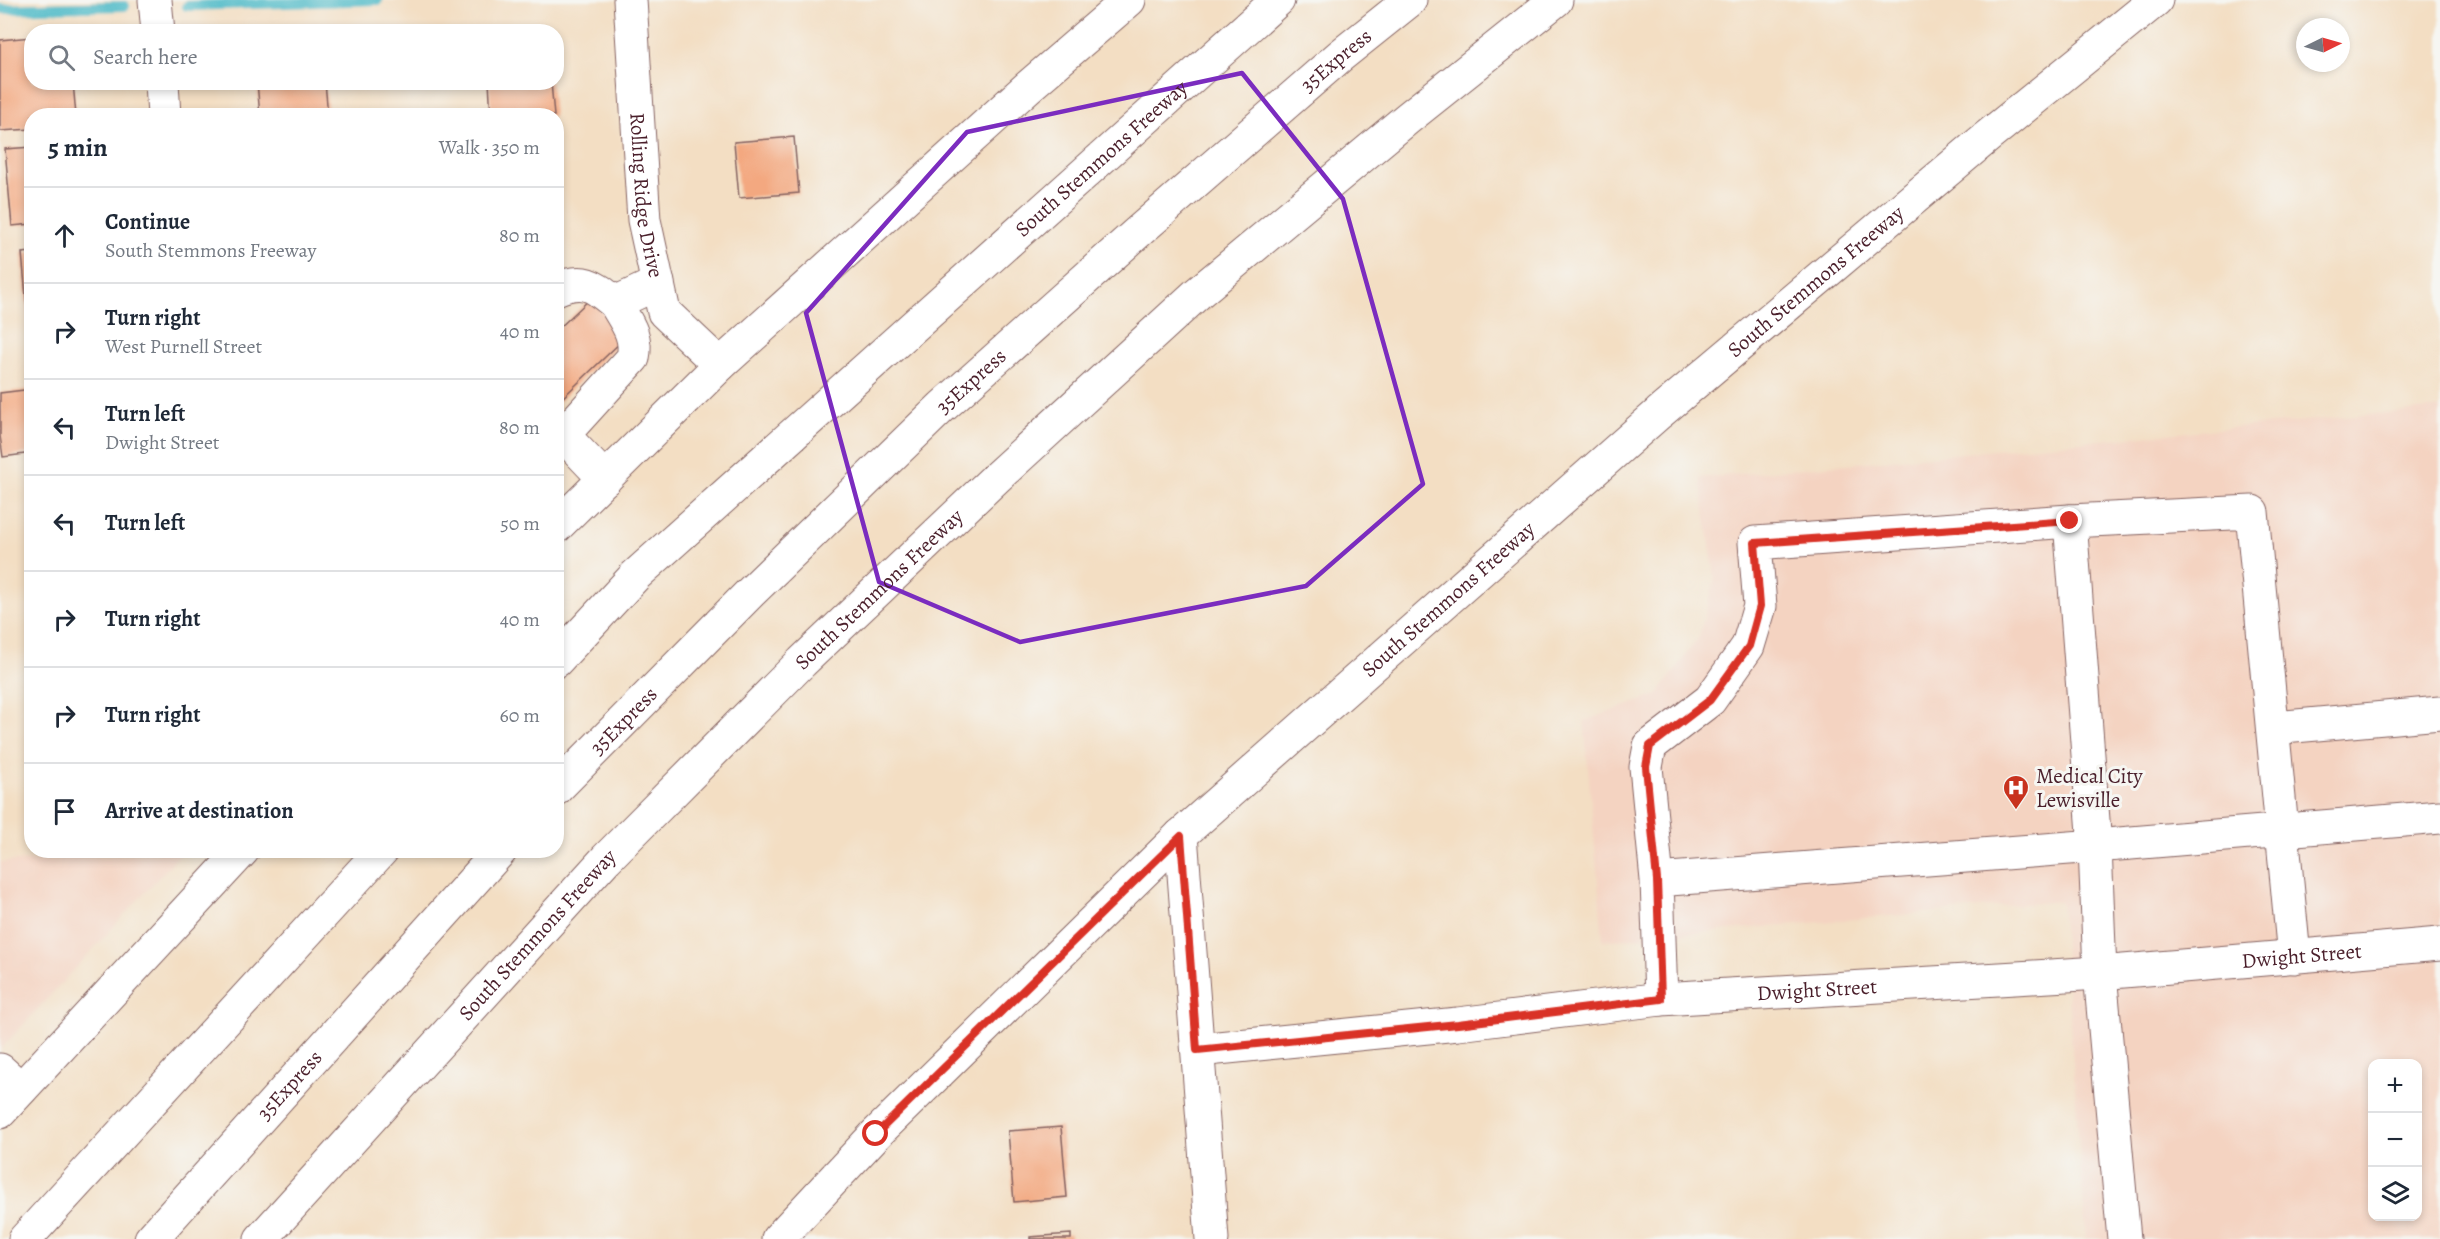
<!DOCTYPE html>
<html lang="en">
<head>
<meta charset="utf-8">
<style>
  body { margin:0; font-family:Alegreya,serif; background:#f2f2f3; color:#1f2937 }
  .controls { position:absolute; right:18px; bottom:18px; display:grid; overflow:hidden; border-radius:12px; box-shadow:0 3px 9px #0003 }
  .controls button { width:54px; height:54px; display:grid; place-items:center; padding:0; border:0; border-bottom:2px solid #e0e1e3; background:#fff; color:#1f2937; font:30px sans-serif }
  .compass { position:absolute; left:2296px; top:18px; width:54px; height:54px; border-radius:50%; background:#fff; box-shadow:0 3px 9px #0003; rotate:85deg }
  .stop { position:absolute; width:18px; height:18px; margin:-14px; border:4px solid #d93025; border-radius:50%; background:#fff }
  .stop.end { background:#d93025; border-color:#fff; box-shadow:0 2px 6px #0008 }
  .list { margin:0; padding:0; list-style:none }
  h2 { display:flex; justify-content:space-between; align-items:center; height:78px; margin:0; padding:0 24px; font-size:26px }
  h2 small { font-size:20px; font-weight:400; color:#747a83 }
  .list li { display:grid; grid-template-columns:39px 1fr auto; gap:18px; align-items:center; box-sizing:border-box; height:96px; padding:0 24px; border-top:2px solid #e0e1e3 }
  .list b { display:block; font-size:22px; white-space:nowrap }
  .list p { margin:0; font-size:20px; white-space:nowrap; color:#747a83 }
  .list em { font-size:20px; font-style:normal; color:#747a83 }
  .icon { flex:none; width:33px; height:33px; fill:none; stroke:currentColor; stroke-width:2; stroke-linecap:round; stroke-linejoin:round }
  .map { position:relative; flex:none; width:2440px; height:1239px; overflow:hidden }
  .search { position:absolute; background:#fff; box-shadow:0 3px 9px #0003; left:24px; top:24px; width:540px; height:66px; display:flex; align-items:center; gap:15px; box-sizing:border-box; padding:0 21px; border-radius:24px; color:#747a83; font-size:22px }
  .panel { position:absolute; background:#fff; box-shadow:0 3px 9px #0003; left:24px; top:108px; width:540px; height:750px; border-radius:24px }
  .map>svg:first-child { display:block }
</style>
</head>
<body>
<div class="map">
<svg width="2440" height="1239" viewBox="0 0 2440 1239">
  <rect width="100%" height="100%" fill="#f6f6f2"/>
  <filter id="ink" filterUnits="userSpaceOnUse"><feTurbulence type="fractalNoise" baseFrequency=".0167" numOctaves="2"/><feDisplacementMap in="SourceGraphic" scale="12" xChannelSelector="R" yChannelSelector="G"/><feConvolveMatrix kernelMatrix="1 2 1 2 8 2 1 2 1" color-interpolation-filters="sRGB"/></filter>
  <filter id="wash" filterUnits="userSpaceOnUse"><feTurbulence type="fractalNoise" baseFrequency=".008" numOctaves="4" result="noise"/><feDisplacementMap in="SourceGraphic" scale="24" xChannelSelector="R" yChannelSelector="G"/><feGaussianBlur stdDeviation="1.35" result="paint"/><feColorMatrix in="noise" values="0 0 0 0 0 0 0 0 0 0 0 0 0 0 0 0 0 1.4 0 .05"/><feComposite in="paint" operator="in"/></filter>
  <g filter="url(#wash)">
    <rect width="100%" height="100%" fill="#f3dec3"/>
    <g fill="#f4d3c1" fill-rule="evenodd">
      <path d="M2440 408V1239H2086L2061 901 1603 941 1584 721 1657 695 1699 637 1715 578 1700 478ZM2372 1064H2418V1216H2372Z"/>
      <polygon points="183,851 0,1050 0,862"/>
    </g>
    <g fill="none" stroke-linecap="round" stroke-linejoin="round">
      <g stroke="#4dbac7" stroke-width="10">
        <polyline points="187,6 378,0"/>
        <polyline points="0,9 125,6"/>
      </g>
    </g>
    <g id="blocks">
      <g fill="#f3a880">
        <polygon points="32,37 32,82 73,82 76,116 32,116 32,129 0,131 0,40"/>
        <polygon points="257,82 325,82 328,116 260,116"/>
        <polygon points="489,82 551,82 554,116 491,116"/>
        <polygon points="794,137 799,193 739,198 734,142"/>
        <polygon points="32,147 32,224 12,226 5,149"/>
        <polygon points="32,252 32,340 30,340 22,253"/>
        <polygon points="590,299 626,337 556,404 556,331"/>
        <polygon points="32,389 32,453 3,457 0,436 0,393"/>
        <polygon points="1061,1127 1067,1197 1014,1202 1008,1131"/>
        <polygon points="1071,1234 1071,1239 1030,1239 1030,1237"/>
      </g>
    </g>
  </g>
  <g filter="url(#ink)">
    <use href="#blocks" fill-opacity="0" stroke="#856260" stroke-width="1.5"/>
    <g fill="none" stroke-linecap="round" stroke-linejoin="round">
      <defs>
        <g id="minor">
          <polyline points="155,0 158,32"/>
          <path id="s1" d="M630 0 644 220 664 312 720 365"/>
          <polyline points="162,82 164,116"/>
          <path d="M556 289C585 277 594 286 615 303"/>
          <path d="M605 479 563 435 633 358C638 336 626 322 615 303L658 283"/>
          <polyline points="2070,521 2252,512 2294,957"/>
          <polyline points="2273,728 2440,713"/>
          <polyline points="1181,835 1212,1239"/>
          <polyline points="1657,880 1646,767 1650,746 1710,700 1748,646 1760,606 1755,543 2070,521 2095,846 1657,880 1661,999"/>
          <path id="s2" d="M1198 1050 1458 1024 1661 999 2100 973 2440 944"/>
          <polyline points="0,1070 21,1089"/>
          <polyline points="2124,1239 2100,973 2095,846 2440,817"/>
        </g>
        <g id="major">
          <polyline points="556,527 720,365 1028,87 1129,0"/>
          <polyline points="0,1112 243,850"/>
          <path id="s3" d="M778 1239 876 1134 1181 835 1659 413 1987 137 2156 0"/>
        </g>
        <g id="highway">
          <path id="s4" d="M556 661 636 575 1278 0"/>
          <path id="s5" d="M556 789 750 593 942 407 1138 232 1340 56 1410 0"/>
          <polyline points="25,1239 382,850"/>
          <path id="s6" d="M151 1239 501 850"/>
          <path id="s7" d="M261 1239 606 859 802 662 997 477 1198 293 1408 118 1556 0"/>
        </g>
      </defs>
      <use href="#minor" stroke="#856260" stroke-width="35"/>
      <use href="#major" stroke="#856260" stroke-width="35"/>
      <use href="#highway" stroke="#856260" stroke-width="35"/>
      <use href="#minor" stroke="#fff" stroke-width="33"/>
      <use href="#major" stroke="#fff" stroke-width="33"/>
      <use href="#highway" stroke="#fff" stroke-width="33"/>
    </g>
  </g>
  <g fill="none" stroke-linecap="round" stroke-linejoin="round" filter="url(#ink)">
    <polyline stroke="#d93025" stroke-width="8" points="876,1134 1181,836 1197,1050 1458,1024 1661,999 1657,880 1646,767 1650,746 1710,700 1749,646 1760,606 1755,543 2070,521"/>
  </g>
  <path fill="none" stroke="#7b2cbf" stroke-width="4.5" stroke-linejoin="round" d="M1242 73 1343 199 1423 484 1306 586 1020 642 879 582 806 313 967 132Z"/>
  <defs>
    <symbol id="hospital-pin" viewBox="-11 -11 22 30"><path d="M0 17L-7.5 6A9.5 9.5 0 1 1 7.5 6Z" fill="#c8321e" stroke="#f6f6f2"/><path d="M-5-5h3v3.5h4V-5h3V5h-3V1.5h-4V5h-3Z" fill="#fff"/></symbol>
  </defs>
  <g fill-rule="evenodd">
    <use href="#hospital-pin" x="2001" y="773" width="30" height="40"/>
  </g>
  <g text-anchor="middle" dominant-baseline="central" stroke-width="6" stroke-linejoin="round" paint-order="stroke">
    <g font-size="21" fill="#4a1f2b" stroke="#f6f6f2">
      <text stroke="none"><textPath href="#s5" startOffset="1068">35Express</textPath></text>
      <text stroke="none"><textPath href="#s4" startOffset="742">South Stemmons Freeway</textPath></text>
      <text stroke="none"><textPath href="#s1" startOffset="196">Rolling Ridge Drive</textPath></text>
      <text stroke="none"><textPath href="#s3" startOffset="1413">South Stemmons Freeway</textPath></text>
      <text stroke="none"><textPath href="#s5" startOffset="582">35Express</textPath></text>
      <text stroke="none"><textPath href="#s7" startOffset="897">South Stemmons Freeway</textPath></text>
      <text stroke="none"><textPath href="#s3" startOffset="927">South Stemmons Freeway</textPath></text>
      <text stroke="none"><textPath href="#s5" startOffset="96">35Express</textPath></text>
      <text stroke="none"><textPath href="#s7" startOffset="411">South Stemmons Freeway</textPath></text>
      <text stroke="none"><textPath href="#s2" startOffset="1108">Dwight Street</textPath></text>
      <text stroke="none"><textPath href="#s2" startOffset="622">Dwight Street</textPath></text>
      <text stroke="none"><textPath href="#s6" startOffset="207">35Express</textPath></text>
    </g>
    <g font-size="21" fill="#4a1f2b" stroke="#f6f6f2" text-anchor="start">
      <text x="2036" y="776">Medical City<tspan x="2036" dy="24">Lewisville</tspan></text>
    </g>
  </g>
</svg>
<div class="controls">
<button>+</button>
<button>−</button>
<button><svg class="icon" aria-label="layers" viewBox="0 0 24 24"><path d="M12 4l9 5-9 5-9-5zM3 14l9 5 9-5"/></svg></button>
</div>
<svg class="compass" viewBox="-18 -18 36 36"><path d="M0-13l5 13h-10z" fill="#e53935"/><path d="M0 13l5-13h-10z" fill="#747a83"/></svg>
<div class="stop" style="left:876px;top:1134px"></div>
<div class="stop end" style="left:2070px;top:521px"></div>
<div class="search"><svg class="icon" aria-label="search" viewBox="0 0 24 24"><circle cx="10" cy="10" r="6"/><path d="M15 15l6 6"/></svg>Search here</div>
<section class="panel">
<h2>5 min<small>Walk · 350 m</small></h2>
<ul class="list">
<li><svg class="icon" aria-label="ahead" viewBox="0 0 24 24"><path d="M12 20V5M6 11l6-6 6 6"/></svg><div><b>Continue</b><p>South Stemmons Freeway</p></div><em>80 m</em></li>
<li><svg class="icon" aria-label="right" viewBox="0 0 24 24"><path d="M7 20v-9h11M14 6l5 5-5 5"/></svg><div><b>Turn right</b><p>West Purnell Street</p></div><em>40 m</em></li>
<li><svg class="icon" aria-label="left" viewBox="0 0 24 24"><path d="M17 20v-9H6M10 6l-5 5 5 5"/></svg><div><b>Turn left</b><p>Dwight Street</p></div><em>80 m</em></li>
<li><svg class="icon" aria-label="left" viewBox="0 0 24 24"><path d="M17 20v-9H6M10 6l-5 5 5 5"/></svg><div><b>Turn left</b></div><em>50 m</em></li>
<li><svg class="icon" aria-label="right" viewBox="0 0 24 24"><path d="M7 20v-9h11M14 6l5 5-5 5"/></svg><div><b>Turn right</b></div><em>40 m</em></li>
<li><svg class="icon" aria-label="right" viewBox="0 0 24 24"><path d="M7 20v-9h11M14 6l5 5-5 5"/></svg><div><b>Turn right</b></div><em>60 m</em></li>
<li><svg class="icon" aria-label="arrive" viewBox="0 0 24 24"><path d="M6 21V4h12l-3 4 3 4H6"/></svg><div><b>Arrive at destination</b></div></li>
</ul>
</section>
</div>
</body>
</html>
